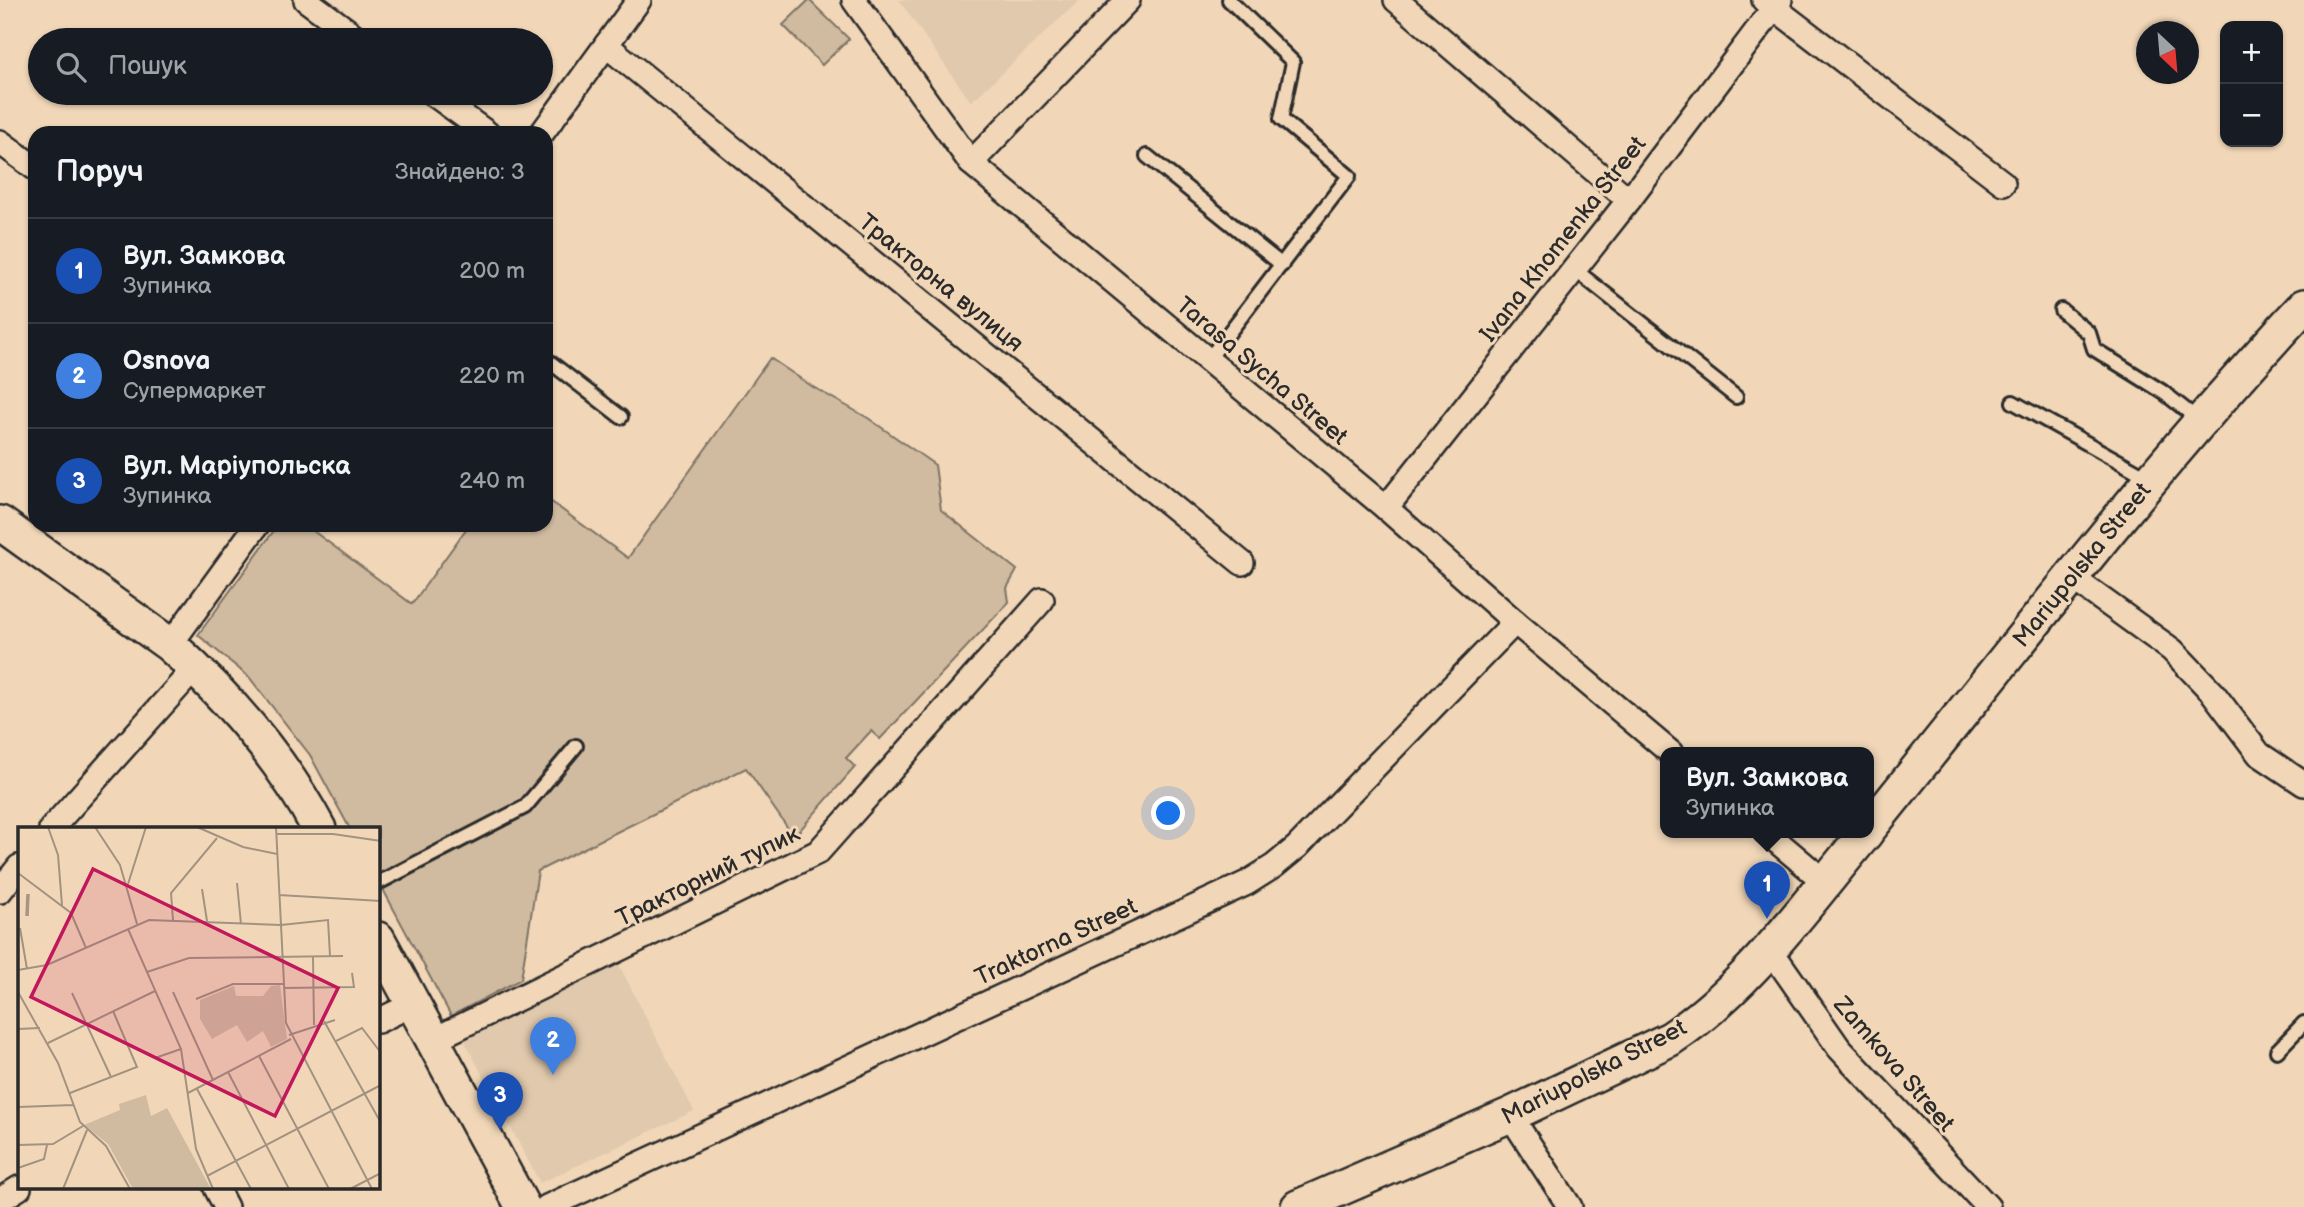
<!DOCTYPE html>
<html lang="uk">
<head>
<meta charset="utf-8">
<style>
  body { margin:0; font-family:"Balsamiq Sans",sans-serif; background:#20242c; color:#f1f3f6 }
  .controls { position:absolute; right:21px; top:21px; display:grid; overflow:hidden; border-radius:14px; box-shadow:0 2px 5px #0004 }
  .controls button { width:63px; height:63px; display:grid; place-items:center; padding:0; border:0; border-bottom:2px solid #363941; background:#171b24; color:#f1f3f6; font:35px sans-serif }
  .compass { position:absolute; left:2136px; top:21px; width:63px; height:63px; border-radius:50%; background:#171b24; box-shadow:0 2px 5px #0004; rotate:154deg }
  .you { position:absolute; left:1169px; top:814px; width:24px; height:24px; margin:-18px; border:5px solid #fff; border-radius:50%; background:#1a73e8; box-shadow:0 0 0 10px #1a73e833 }
  .badge { display:grid; place-items:center; width:46px; height:46px; border-radius:50%; background:#98999b; color:#fff; font-size:23px; font-weight:700 }
  .pin { position:absolute; translate:-50% -58px; filter:drop-shadow(0 2px 4px #0008) }
  .pin::after { content:''; position:absolute; top:37px; width:24px; height:21px; background:inherit; clip-path:polygon(0 0,100% 0,50% 100%) }
  .popup { position:absolute; left:1660px; top:747px; width:214px; height:91px; box-sizing:border-box; display:grid; place-content:center; border-radius:14px; background:#171b24; filter:drop-shadow(0 2px 5px #0005); font-size:23px; white-space:nowrap; color:#9ea1a6 }
  .popup b { font-size:26px; color:#f1f3f6 }
  .popup::after { content:''; position:absolute; left:50%; top:100%; margin-left:-14px; border:14px solid transparent; border-top-color:#171b24 }
  .list { margin:0; padding:0; list-style:none }
  h2 { display:flex; justify-content:space-between; align-items:center; height:91px; margin:0; padding:0 28px; font-size:30px }
  h2 small { font-size:23px; font-weight:400; color:#9ea1a6 }
  .list li { display:grid; grid-template-columns:46px 1fr auto; gap:21px; align-items:center; box-sizing:border-box; height:105px; padding:0 28px; border-top:2px solid #363941 }
  .list b { display:block; font-size:26px; white-space:nowrap }
  .list p { margin:0; font-size:23px; white-space:nowrap; color:#9ea1a6 }
  .list em { font-size:23px; font-style:normal; color:#9ea1a6 }
  .icon { flex:none; width:38px; height:38px; fill:none; stroke:currentColor; stroke-width:2; stroke-linecap:round; stroke-linejoin:round }
  .map { position:relative; flex:none; width:2304px; height:1207px; overflow:hidden }
  .search { position:absolute; background:#171b24; box-shadow:0 2px 5px #0004; left:28px; top:28px; width:525px; height:77px; display:flex; align-items:center; gap:18px; box-sizing:border-box; padding:0 24px; border-radius:38px; color:#9ea1a6; font-size:26px }
  .panel { position:absolute; background:#171b24; box-shadow:0 2px 5px #0004; left:28px; top:126px; width:525px; height:406px; border-radius:21px }
  .map>svg:first-child { display:block }
</style>
</head>
<body>
<div class="map">
<svg width="2304" height="1207" viewBox="0 0 2304 1207">
  <rect width="100%" height="100%" fill="#f1d7b8"/>
  <filter id="ink" filterUnits="userSpaceOnUse"><feTurbulence type="fractalNoise" baseFrequency=".0143" numOctaves="2"/><feDisplacementMap in="SourceGraphic" scale="14" xChannelSelector="R" yChannelSelector="G"/><feConvolveMatrix kernelMatrix="1 2 1 2 8 2 1 2 1" color-interpolation-filters="sRGB"/></filter>
  <g filter="url(#ink)">
    <g fill="#e0c9ac">
      <polygon points="899,0 1080,0 971,102"/>
      <polygon points="617,961 694,1111 540,1183 462,1036"/>
    </g>
    <g fill="#d0bba0" stroke="#7e7366" stroke-width="2">
      <polygon points="809,0 849,39 822,65 783,25"/>
      <polygon points="770,358 813,387 868,418 935,465 941,510 1017,570 1007,588 1009,602 880,739 871,731 846,758 855,767 794,837 746,768 538,871 521,979 451,1016 378,880 378,829 350,829 310,755 249,677 198,635 278,525 305,525 412,604 469,525 546,525 546,498 628,558"/>
    </g>
    <g fill="none" stroke-linecap="round" stroke-linejoin="round">
      <defs>
        <g id="lane">
          <polyline points="1147,156 1282,265"/>
          <polyline points="1574,269 1736,397"/>
          <polyline points="2061,310 2089,333 2094,349 2163,392 2200,421"/>
          <polyline points="546,359 621,417"/>
          <polyline points="1208,360 1349,176 1281,119 1293,62 1229,0"/>
          <polyline points="2013,402 2149,478"/>
          <polyline points="378,883 525,807 576,746"/>
          <polyline points="2277,1051 2304,1023"/>
        </g>
        <g id="street">
          <polyline points="306,0 360,40"/>
          <polyline points="854,0 971,163 1386,508 1515,622 1671,753"/>
          <polyline points="1396,0 1629,200"/>
          <polyline points="1764,0 2003,183"/>
          <polyline points="606,45 1242,563"/>
          <polyline points="432,93 487,133"/>
          <polyline points="542,133 639,0"/>
          <polyline points="0,142 35,168"/>
          <polyline points="971,163 1128,0"/>
          <polyline points="1386,508 1629,200 1780,0"/>
          <polyline points="2071,577 2172,650 2213,693 2259,754 2304,784"/>
          <polyline points="170,645 257,525"/>
          <polyline points="51,829 195,668"/>
          <polyline points="1767,833 1825,882"/>
          <polyline points="0,891 19,867"/>
          <polyline points="1770,949 1839,1048 1988,1207"/>
          <polyline points="378,1021 413,1004"/>
          <polyline points="433,1040 818,852 1042,600"/>
          <polyline points="1510,1115 1570,1207"/>
          <polyline points="216,1188 226,1207"/>
          <polyline points="0,1200 19,1188"/>
          <polyline points="547,1207 1247,883 1274,866 1297,847 1515,622"/>
        </g>
        <g id="secondary">
          <path d="M0 523 170 645C229 698 282 759 319 829"/>
          <path d="M1868 830C2011 654 2149 472 2304 306"/>
          <polyline points="378,939 523,1207"/>
          <path d="M1298 1207 1510 1115 1670 1039C1749 987 1805 905 1866 833"/>
        </g>
      </defs>
      <use href="#lane" stroke="#2b2b2b" stroke-width="18"/>
      <use href="#street" stroke="#2b2b2b" stroke-width="28"/>
      <use href="#secondary" stroke="#2b2b2b" stroke-width="38"/>
      <use href="#lane" stroke="#f1d7b8" stroke-width="12"/>
      <use href="#street" stroke="#f1d7b8" stroke-width="23"/>
      <use href="#secondary" stroke="#f1d7b8" stroke-width="33"/>
    </g>
  </g>
  <g text-anchor="middle" dominant-baseline="central" stroke-width="6" stroke-linejoin="round" paint-order="stroke">
    <g font-size="24" fill="#2b2b2b" stroke="#f1d7b8">
      <text transform="translate(1563 239) rotate(-52)">Ivana Khomenka Street</text>
      <text transform="translate(941 283) rotate(39)">Тракторна вулиця</text>
      <text transform="translate(1262 371) rotate(40)">Tarasa Sycha Street</text>
      <text transform="translate(2082 565) rotate(-51)">Mariupolska Street</text>
      <text transform="translate(708 876) rotate(-26)">Тракторний тупик</text>
      <text transform="translate(1056 942) rotate(-25)">Traktorna Street</text>
      <text transform="translate(1894 1064) rotate(49)">Zamkova Street</text>
      <text transform="translate(1594 1072) rotate(-27)">Mariupolska Street</text>
    </g>
  </g>
  <g transform="translate(18 827)">
    <rect width="362" height="362" fill="#f1d7b8"/>
    <path d="M262 158 269 212 253 220 245 204 229 215 219 198 194 212 182 192V173L216 159 218 169H245L253 159ZM128 268 133 289 149 281 193 362H115L90 317 66 298 102 283 101 277Z" fill="#d0bba0"/>
    <path fill="none" stroke="#a59582" stroke-width="3.5" d="M9 89 10 67"/>
    <path fill="none" stroke="#a29280" stroke-width="2" d="M30 0 40 28 44 78M77 0 102 38 119 97M179 0 225 20 259 27M258 0 268 196 354 362M258 7H315L363 14M0 46 53 86 68 121M219 56 223 97M110 57 128 0M184 62 189 94M261 68 363 74M155 93 153 66 199 11M263 98 310 93 312 129M2 101 9 142M110 102 163 222 178 322 195 362M295 130 296 198M0 143 29 138 131 93 263 98M129 145 171 131 325 129M266 161 336 160 334 146M0 165 40 236 62 295 88 319 112 362M155 165 195 253M54 166 93 250M178 172 215 157H265M306 194 363 296M0 202 22 201M271 208 317 193M318 214 344 201 363 226M30 216 137 164M241 229 311 362M137 231 163 222M210 245 271 362M179 262 233 362M52 266 119 240 95 184M170 266 273 212M0 280 55 278M0 318 35 317 65 299M0 341 26 332 29 318M189 349 363 258M45 362 69 303M332 362 363 346"/>
    <path fill="#c2185b" fill-opacity="0.15" stroke="#c2185b" stroke-width="3.5" d="M75 42 320 161 257 289 13 170Z"/>
    <rect width="362" height="362" fill="none" stroke="#2b2b2b" stroke-width="3.5"/>
  </g>
</svg>
<div class="controls">
<button>+</button>
<button>−</button>
</div>
<svg class="compass" viewBox="-18 -18 36 36"><path d="M0-13l5 13h-10z" fill="#e53935"/><path d="M0 13l5-13h-10z" fill="#9ea1a6"/></svg>
<div class="you"></div>
<div class="pin badge" style="left:1767px;top:919px;background:#1a4fb4">1</div>
<div class="popup"><b>Вул. Замкова</b>Зупинка</div>
<div class="pin badge" style="left:553px;top:1075px;background:#3f7fe0">2</div>
<div class="pin badge" style="left:500px;top:1130px;background:#1a4fb4">3</div>
<div class="search"><svg class="icon" aria-label="search" viewBox="0 0 24 24"><circle cx="10" cy="10" r="6"/><path d="M15 15l6 6"/></svg>Пошук</div>
<section class="panel">
<h2>Поруч<small>Знайдено: 3</small></h2>
<ul class="list">
<li><span class="badge" style="background:#1a4fb4">1</span><div><b>Вул. Замкова</b><p>Зупинка</p></div><em>200 m</em></li>
<li><span class="badge" style="background:#3f7fe0">2</span><div><b>Osnova</b><p>Супермаркет</p></div><em>220 m</em></li>
<li><span class="badge" style="background:#1a4fb4">3</span><div><b>Вул. Маріупольска</b><p>Зупинка</p></div><em>240 m</em></li>
</ul>
</section>
</div>
</body>
</html>
